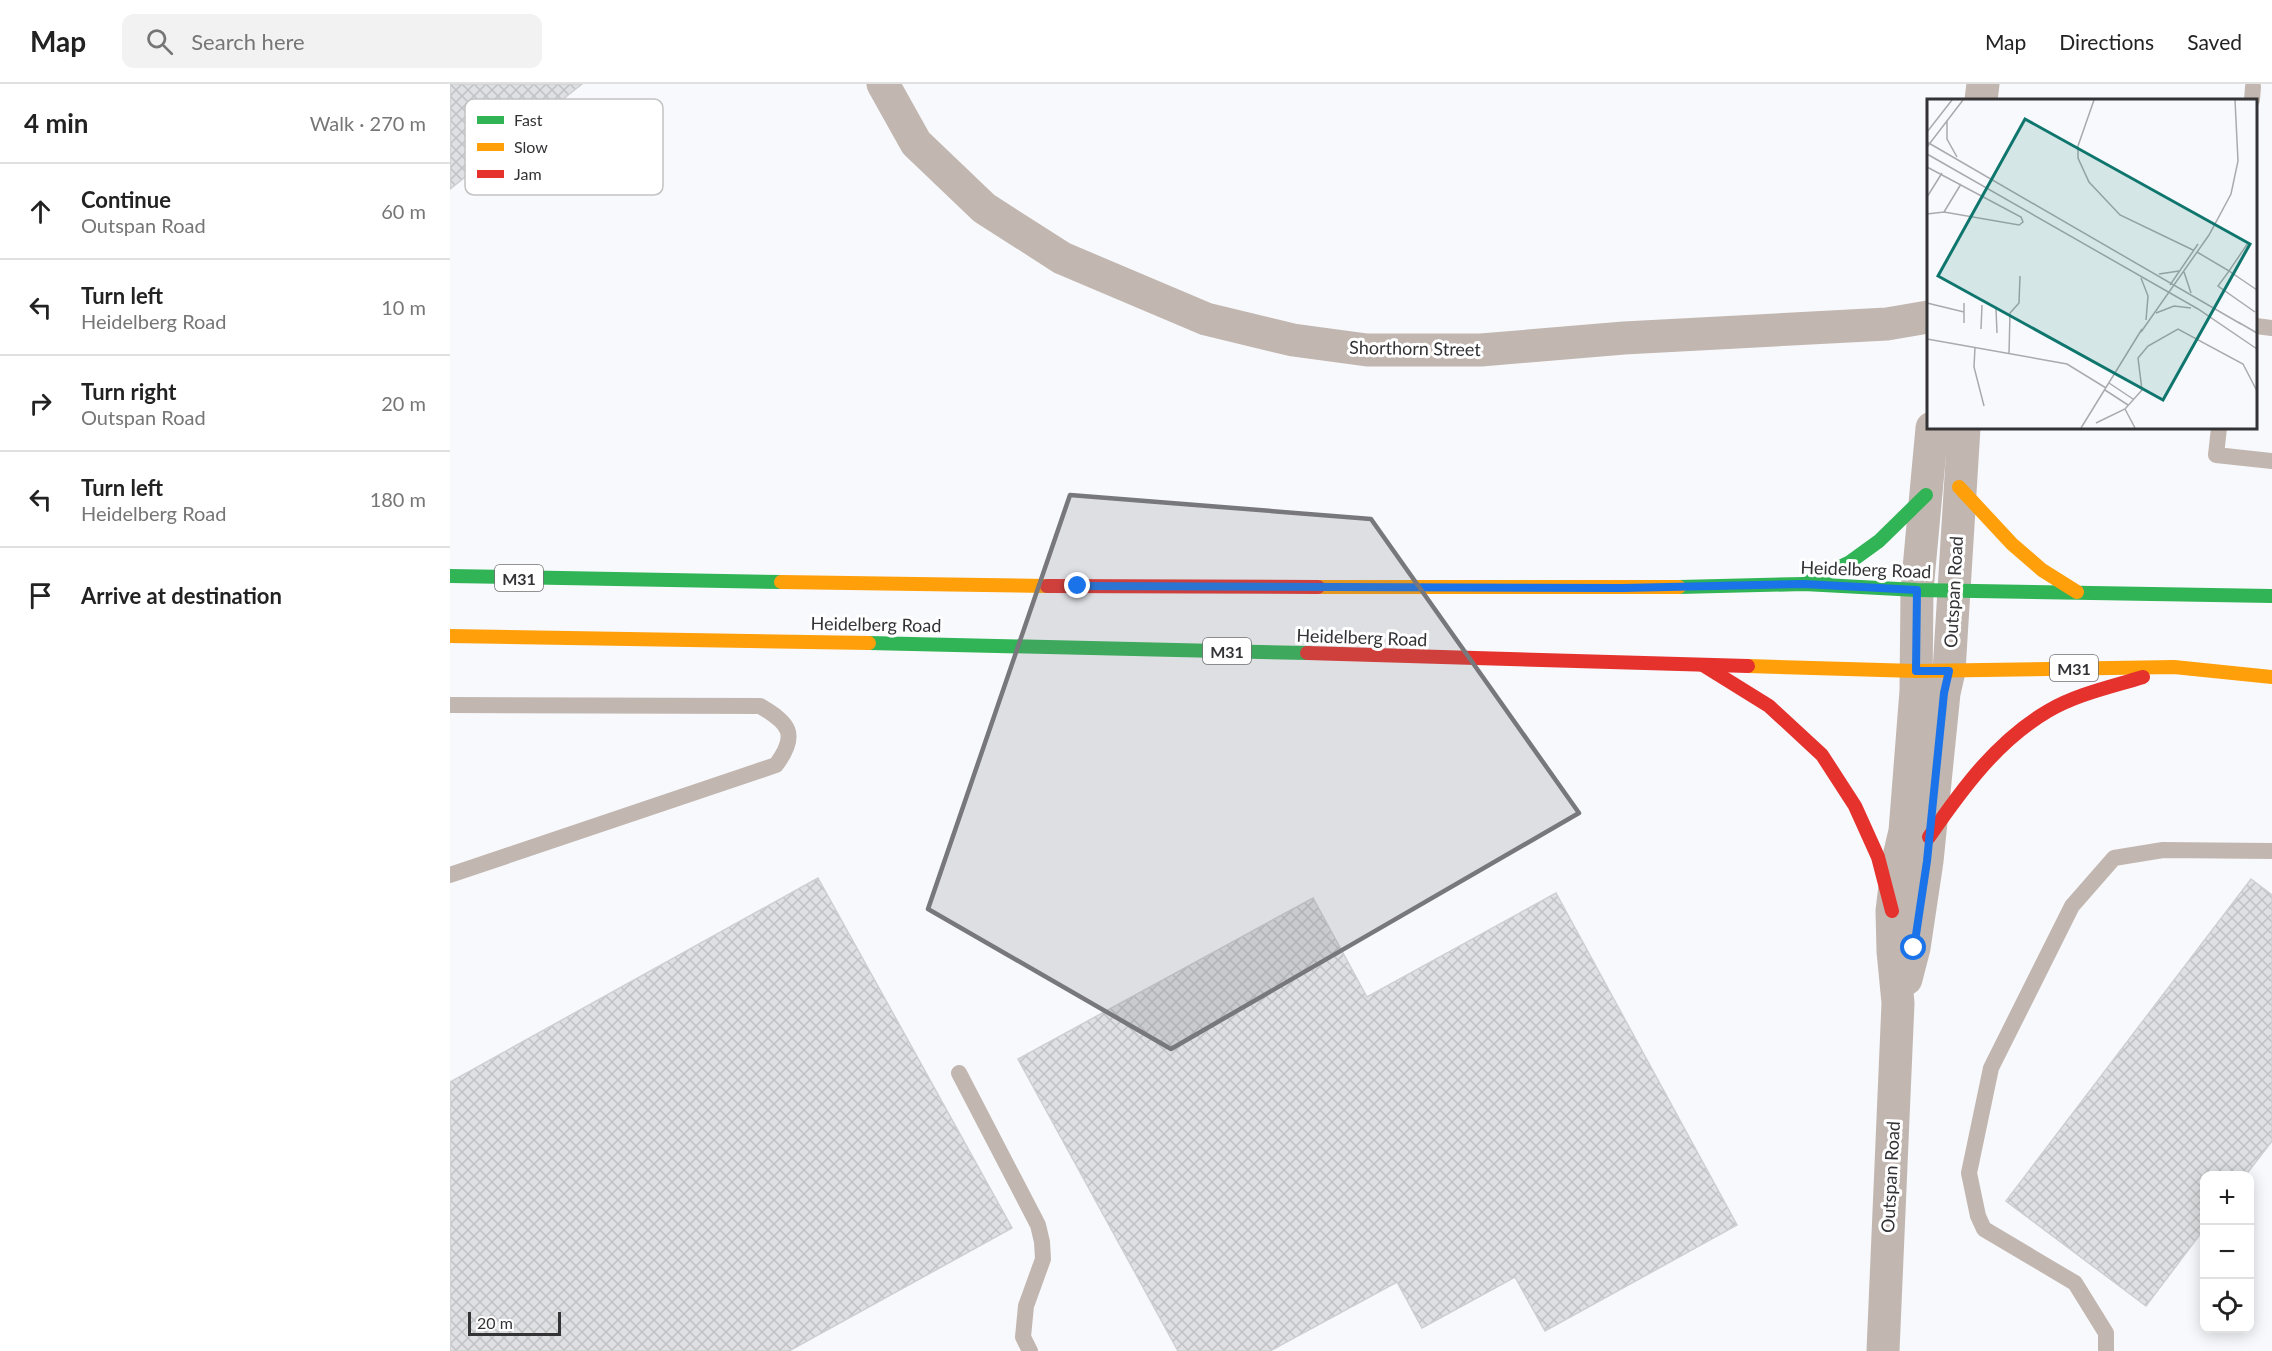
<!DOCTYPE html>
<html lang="en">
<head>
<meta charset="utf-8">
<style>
  body { margin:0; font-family:Lato,sans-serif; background:#f2f2f2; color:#222 }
  .controls { position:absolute; right:18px; bottom:18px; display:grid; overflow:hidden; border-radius:12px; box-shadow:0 3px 15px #0003 }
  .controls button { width:54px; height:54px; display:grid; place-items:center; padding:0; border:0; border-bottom:2px solid #e0e0e0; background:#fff; color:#222; font:30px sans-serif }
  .scale { position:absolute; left:18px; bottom:15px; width:93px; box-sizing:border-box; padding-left:6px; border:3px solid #333336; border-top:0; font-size:16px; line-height:21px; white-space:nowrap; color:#333336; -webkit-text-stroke:4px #fff; paint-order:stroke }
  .stop { position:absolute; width:18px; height:18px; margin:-14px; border:4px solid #1a73e8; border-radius:50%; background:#fff }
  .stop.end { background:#1a73e8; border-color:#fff; box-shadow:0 2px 6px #0008 }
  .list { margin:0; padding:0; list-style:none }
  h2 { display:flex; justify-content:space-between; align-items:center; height:78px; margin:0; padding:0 24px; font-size:26px }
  h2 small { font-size:20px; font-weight:400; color:#767676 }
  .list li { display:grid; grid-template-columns:39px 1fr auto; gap:18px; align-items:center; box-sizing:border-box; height:96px; padding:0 24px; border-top:2px solid #e0e0e0 }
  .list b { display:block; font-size:22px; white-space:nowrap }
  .list p { margin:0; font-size:20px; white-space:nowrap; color:#767676 }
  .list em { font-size:20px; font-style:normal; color:#767676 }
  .icon { flex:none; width:33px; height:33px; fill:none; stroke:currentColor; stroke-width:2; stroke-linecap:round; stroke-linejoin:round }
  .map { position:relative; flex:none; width:1822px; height:1267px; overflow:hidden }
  header { display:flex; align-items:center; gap:36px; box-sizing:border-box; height:84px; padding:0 30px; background:#fff; border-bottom:2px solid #e0e0e0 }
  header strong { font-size:28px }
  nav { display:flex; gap:33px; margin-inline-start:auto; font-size:21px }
  .search { width:420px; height:54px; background:#f2f2f2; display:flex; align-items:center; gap:15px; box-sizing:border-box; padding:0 21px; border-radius:12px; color:#767676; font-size:22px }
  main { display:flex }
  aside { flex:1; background:#fff }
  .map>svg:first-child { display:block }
</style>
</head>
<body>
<header>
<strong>Map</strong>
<div class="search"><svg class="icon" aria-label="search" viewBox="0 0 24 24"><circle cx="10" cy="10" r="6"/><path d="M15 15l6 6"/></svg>Search here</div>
<nav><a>Map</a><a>Directions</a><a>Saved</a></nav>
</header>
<main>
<aside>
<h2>4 min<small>Walk · 270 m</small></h2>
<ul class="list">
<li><svg class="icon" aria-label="ahead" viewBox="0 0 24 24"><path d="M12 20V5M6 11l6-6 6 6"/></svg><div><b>Continue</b><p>Outspan Road</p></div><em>60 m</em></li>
<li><svg class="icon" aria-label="left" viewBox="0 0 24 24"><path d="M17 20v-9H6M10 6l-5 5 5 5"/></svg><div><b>Turn left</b><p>Heidelberg Road</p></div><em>10 m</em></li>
<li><svg class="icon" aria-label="right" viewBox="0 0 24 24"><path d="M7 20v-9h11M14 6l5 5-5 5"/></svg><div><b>Turn right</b><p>Outspan Road</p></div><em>20 m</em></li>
<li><svg class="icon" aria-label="left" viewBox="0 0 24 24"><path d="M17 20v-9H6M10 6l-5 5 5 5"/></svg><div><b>Turn left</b><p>Heidelberg Road</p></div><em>180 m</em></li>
<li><svg class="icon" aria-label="arrive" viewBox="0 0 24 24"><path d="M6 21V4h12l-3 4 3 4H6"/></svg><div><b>Arrive at destination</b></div></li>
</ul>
</aside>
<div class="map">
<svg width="1822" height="1267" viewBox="0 0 1822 1267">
  <defs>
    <pattern id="building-cross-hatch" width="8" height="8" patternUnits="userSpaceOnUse" patternTransform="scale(1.5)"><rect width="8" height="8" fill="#dfe0e3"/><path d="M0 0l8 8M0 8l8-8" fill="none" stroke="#c0c1c3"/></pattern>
  </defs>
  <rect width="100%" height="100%" fill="#f8f9fd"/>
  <g fill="url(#building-cross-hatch)" stroke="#cecfd2" stroke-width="1.5">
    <polygon points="0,0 132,0 0,105"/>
    <polygon points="368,794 562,1144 339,1267 0,1267 0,998"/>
    <polygon points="1801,795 1822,811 1822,1057 1795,1092 1754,1092 1754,1145 1696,1222 1556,1117"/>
    <polygon points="1106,809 1287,1141 1095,1247 1065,1193 972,1244 947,1198 820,1267 728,1267 568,975 863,814 917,913"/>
  </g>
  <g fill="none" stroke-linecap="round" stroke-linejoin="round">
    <g stroke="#c2b7b0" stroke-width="16">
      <polyline points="1802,16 1803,3"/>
      <polyline points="1806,242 1822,244"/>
      <polyline points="1769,344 1766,371 1822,377"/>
      <path d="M0 621 310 622C339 639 349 650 326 681L0 791"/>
      <polyline points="509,989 588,1141 592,1158 593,1175 576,1222 573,1253 580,1267"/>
      <polyline points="1656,1267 1656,1249 1625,1199 1534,1145 1528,1132 1519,1089 1541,984 1622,822 1664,774 1713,766 1822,767"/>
    </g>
    <g stroke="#c2b7b0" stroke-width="33">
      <polyline points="433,0 466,59 534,124 612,174 756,235 843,256 917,266 1031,266 1174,254 1437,240 1478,233"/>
      <polyline points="1531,16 1533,0"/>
      <polyline points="1456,895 1464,864 1477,777 1494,609 1499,587 1514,344"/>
      <polyline points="1433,1267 1448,919 1443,867 1442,827 1448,777 1455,747 1466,607 1467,506 1482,344"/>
    </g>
    <g stroke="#30b455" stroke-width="14">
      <polyline points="0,492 331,498"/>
      <polyline points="1358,498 1400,478 1429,457 1476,411"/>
      <polyline points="1229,503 1354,500 1467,506 1822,512"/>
      <polyline points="419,559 857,569"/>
    </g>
    <g stroke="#ff9f0a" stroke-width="14">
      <polyline points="1509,403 1562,460 1592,486 1627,508"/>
      <polyline points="331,498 597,502"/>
      <polyline points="868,503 1229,503"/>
      <polyline points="0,552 419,559"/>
      <polyline points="1298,582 1466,587 1724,583 1822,593"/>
    </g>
    <g stroke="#e5322d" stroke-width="14">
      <polyline points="597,502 868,503"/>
      <polyline points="857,569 1298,582"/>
      <polyline points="1253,581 1319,622 1372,671 1405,722 1428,773 1442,827"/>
      <path d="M1479 753C1512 705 1547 657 1598 627 1627 610 1661 603 1693 593"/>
    </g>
  </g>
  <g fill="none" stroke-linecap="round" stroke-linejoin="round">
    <polyline stroke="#1a73e8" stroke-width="8" points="628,502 1173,504 1354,500 1467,506 1466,587 1499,587 1494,609 1477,777 1464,864"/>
  </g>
  <path fill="#78787c" fill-opacity="0.2" stroke="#78787c" stroke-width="4.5" stroke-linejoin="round" d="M620 411 921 435 1129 729 721 965 478 825Z"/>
  <g text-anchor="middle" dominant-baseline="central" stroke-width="6" stroke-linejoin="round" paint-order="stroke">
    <g fill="#fff" stroke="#707072" stroke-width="1.5">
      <rect x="45" y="481" width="48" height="26" rx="4.5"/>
      <rect x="753" y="554" width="48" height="26" rx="4.5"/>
      <rect x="1600" y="571" width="48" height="26" rx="4.5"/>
    </g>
    <g font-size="16" font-weight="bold" fill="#333336">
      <text x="69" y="494">M31</text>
      <text x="777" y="567">M31</text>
      <text x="1624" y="584">M31</text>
    </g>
    <g font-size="18" fill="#333336" stroke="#fff">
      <text transform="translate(965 264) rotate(1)">Shorthorn Street</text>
      <text transform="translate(1416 485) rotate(2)">Heidelberg Road</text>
      <text transform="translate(1503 508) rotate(-87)">Outspan Road</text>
      <text transform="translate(426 540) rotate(1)">Heidelberg Road</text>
      <text transform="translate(912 553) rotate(2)">Heidelberg Road</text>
      <text transform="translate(1440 1093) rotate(-87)">Outspan Road</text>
    </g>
  </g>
  <g transform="translate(1477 15)">
    <rect width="330" height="330" fill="#f8f9fd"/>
    <path fill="none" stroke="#a9aaad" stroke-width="1.5" d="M167 1 151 47V59L162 83 193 116 266 151M20 21V40L30 58M0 33 25 1M0 43 314 225M0 48 36 1M0 55 271 210 330 250M0 68 94 118 96 123 92 126 17 113 0 115M0 98 15 74M17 113 34 85M270 153 302 172 321 144M257 173 264 194M232 175 252 172M214 179 221 197 219 221M243 186 271 145M0 204 37 213M69 210 70 234M328 213 291 187 302 172 330 191M229 214 247 207 264 209M311 223 330 234M37 224V204M54 230 55 206M214 233 282 136 304 95 311 62 308 1M0 240 140 265 179 289M48 248 47 268 57 307M82 255 83 214 92 204 93 177M182 284 206 300M178 291 201 306M198 310 208 329M169 324 198 310 215 291 211 259 221 247 251 230 316 265 330 292M154 329 215 230"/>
    <path fill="#0f766e" fill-opacity="0.15" stroke="#0f766e" stroke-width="3" d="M98 20 323 145 236 301 11 177Z"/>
    <rect width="330" height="330" fill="none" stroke="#333336" stroke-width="3"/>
  </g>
  <rect x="15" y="15" width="198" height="96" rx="9" fill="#fff" stroke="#c2c2c3" stroke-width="1.5"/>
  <rect x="27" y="32" width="27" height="8" fill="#30b455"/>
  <rect x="27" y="59" width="27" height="8" fill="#ff9f0a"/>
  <rect x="27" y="86" width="27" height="8" fill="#e5322d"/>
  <g font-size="16" fill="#333336">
    <text x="64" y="42">Fast</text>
    <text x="64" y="69">Slow</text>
    <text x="64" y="96">Jam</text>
  </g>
</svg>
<div class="controls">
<button>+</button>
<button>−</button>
<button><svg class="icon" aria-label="locate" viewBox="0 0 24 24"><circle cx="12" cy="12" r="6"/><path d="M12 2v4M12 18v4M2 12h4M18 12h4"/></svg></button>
</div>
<div class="scale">20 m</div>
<div class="stop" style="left:1464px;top:864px"></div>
<div class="stop end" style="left:628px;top:502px"></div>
</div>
</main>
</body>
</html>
